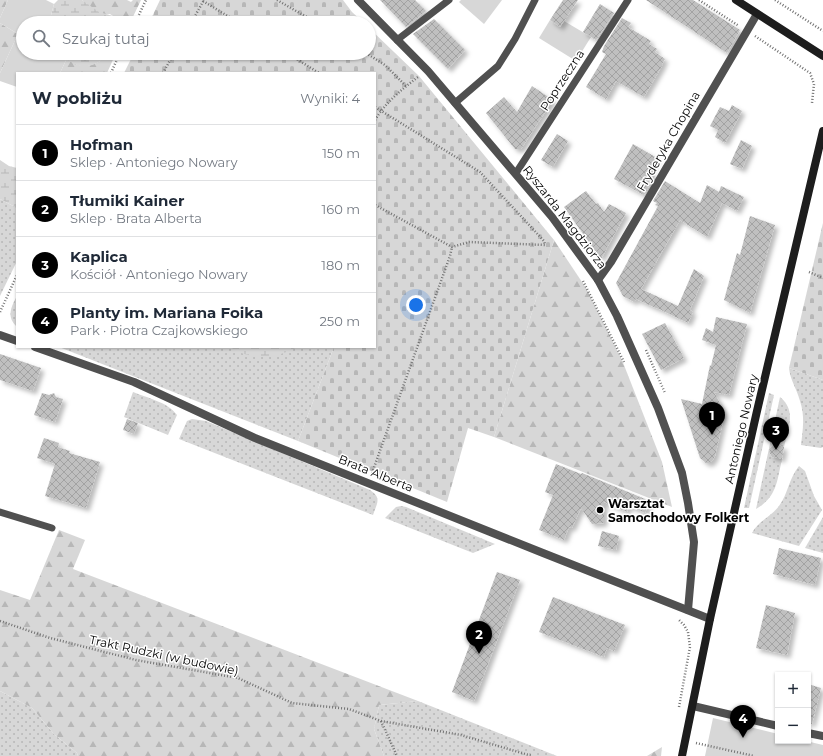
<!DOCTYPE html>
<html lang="pl">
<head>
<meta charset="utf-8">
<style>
  body { margin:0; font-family:Montserrat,sans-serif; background:#f6f6f7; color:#1f2937 }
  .controls { position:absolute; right:12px; bottom:12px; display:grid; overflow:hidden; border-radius:0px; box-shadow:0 1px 3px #0004 }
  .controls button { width:36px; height:36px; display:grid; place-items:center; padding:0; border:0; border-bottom:1px solid #e0e1e3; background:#fff; color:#1f2937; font:20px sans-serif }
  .you { position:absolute; left:416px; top:305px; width:14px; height:14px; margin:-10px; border:3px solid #fff; border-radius:50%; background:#1a73e8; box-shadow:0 0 0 6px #1a73e833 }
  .badge { display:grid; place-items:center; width:26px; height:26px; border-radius:50%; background:#000; color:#fff; font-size:13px; font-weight:700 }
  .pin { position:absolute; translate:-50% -33px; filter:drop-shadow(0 1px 2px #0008) }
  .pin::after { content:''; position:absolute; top:21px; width:14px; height:12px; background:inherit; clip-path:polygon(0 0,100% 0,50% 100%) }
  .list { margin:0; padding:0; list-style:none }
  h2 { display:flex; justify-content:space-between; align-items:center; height:52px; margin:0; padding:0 16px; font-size:17px }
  h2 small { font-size:13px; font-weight:400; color:#747a83 }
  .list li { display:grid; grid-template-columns:26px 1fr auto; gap:12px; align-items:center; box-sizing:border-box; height:56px; padding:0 16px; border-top:1px solid #e0e1e3 }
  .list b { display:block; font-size:15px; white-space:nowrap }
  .list p { margin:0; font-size:13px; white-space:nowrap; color:#747a83 }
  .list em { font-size:13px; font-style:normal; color:#747a83 }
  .icon { flex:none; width:22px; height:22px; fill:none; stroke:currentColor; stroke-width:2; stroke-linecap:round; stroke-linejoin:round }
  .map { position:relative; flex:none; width:823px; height:756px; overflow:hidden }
  .search { position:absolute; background:#fff; box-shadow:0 1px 3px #0004; left:16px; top:16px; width:360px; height:44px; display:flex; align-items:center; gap:10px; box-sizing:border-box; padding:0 14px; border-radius:22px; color:#747a83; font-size:15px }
  .panel { position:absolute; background:#fff; box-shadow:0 1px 3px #0004; left:16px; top:72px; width:360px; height:276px; border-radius:0px }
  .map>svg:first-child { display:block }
</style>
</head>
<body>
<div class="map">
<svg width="823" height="756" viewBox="0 0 823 756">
  <defs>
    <pattern id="grass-dots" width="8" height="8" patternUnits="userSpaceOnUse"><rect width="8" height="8" fill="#d7d7d7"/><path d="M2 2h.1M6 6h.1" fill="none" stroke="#b7b7b7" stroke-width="1.8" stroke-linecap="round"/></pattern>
    <pattern id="forest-firs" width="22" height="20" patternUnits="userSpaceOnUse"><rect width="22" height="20" fill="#d7d7d7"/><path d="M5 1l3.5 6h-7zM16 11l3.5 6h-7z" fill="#b7b7b7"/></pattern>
    <pattern id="wetland-marsh" width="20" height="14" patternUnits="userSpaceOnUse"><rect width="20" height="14" fill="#d7d7d7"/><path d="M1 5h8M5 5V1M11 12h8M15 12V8" fill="none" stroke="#b7b7b7"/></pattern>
    <pattern id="cemetery-stones" width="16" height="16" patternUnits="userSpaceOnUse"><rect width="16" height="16" fill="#d7d7d7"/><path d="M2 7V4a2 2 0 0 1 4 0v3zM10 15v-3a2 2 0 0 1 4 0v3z" fill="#b7b7b7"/></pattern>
    <pattern id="building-cross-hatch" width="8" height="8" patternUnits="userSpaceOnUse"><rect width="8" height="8" fill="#c0c0c0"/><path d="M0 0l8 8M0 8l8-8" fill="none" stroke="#a3a3a3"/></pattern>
    <filter id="shadow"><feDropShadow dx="3.5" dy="3.5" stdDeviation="2" flood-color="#0004"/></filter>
  </defs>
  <rect width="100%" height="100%" fill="#fff"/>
  <g fill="url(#grass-dots)">
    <polygon points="0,199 15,207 17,210 17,261 0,296"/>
    <path d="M17 296V327C6 317 11 307 17 296Z"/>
    <polygon points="59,347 334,347 298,441"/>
    <path d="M789 368 823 380V447L821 448 801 445C803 429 805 416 800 401 797 389 790 380 789 368Z"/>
    <path d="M133 392C147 398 168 402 177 415L168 435 124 417Z"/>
    <polygon points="769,393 774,395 749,508 744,508"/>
    <path d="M780 397C797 411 788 428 784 447L775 444 770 448 769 452 772 457 782 459C777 481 777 497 756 509Z"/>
    <path d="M192 419 206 421 370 490C382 498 377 503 373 515L179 439 187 421Z"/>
    <path d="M799 466 805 471 814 496 822 510 799 546 752 533C758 521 771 517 779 506 788 494 789 478 799 466Z"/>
    <polygon points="401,506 406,507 495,544 473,553 385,518 396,507"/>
    <polygon points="823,517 823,553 805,548"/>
    <polygon points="0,691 32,708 54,734 77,753 78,756 0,756"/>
    <polygon points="418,701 557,756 384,756 374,729 379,705"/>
  </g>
  <g fill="url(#forest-firs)">
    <polygon points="0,0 8,0 0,18"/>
    <polygon points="82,0 127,0 131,2 133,0 141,0 130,23 120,23 119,20 110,14 104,15 94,10"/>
    <polygon points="0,23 18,34 0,73"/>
    <path d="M111 53H116L107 73H60L67 58C81 72 98 65 111 53Z"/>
    <polygon points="554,240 586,288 622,360 662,462 672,507 494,437"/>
    <polygon points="59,530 85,540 73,569 418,701 379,705 374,729 384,756 78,756 77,753 54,734 32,708 0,691 0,590 30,600"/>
    <polygon points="662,747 661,756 647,756"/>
  </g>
  <g fill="url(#wetland-marsh)">
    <polygon points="58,0 82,0 99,12 116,17 120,23 49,23 54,4"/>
    <path d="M58 53H111C100 63 85 72 71 62 67 59 63 56 58 53Z"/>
    <polygon points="0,160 9,166 17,168 17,210 15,207 0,199"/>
    <path d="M230 347H297C276 359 251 361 230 347Z"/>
  </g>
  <g fill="url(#cemetery-stones)">
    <polygon points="160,0 343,0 352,12 364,23 149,23"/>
    <polygon points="369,28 419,76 554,240 494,437 468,428 447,502 298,441 334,347 375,347 375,73 124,73 134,53 369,53"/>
    <polygon points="823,223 823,380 789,368"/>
  </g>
  <g fill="#d7d7d7">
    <polygon points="8,0 46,0 54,4 49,23 23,23 23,53 58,53 67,58 60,73 17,73 17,87 0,81 0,73 18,34 0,23 0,18"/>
    <polygon points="461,0 502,0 484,24 459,2"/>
    <polygon points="550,20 560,27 564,21 591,37 576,61 539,38"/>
    <polygon points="713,718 778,734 778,741 806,741 823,745 823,756 705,756"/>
  </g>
  <g fill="url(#building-cross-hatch)" filter="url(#shadow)">
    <polygon points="380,0 415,0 426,11 406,27"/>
    <polygon points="563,0 578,0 560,27 550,20"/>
    <polygon points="646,0 693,0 740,30 727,53"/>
    <polygon points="600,4 614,13 596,40 583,32"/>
    <polygon points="622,18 631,23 628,27 651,41 649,44 657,49 655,52 665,59 662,64 663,64 644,97 616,81 606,99 586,87 606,54 602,52 604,46"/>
    <polygon points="434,19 465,50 448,69 413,34"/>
    <polygon points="532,86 553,100 521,149 515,149 486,113 504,97 517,112"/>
    <polygon points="732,105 742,111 725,143 715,137 718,130 710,126 720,107 729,111"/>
    <polygon points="557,134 568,141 553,167 541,160"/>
    <polygon points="741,140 752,146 742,169 730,164"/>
    <polygon points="633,144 657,158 649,172 655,176 644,195 614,179"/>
    <polygon points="665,181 700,203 707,185 719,192 721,186 744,197 737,211 722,203 707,237 680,220 641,289 678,306 694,269 704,276 690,310 693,312 688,323 657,308 658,309 636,299 634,302 623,296 616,283 658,206 655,205 657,203 653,201"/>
    <polygon points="586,191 596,204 598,203 604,212 609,204 626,213 601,259 564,207"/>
    <polygon points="750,216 775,225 750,313 724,300 737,253 740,255"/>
    <polygon points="716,317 747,324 729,395 714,392 725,413 715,456 713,460 710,463 706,463 700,458 681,399 702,404 710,365 711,366 716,345 702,340 706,328 713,332"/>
    <polygon points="665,323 684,358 661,370 642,334"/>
    <polygon points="0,354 41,368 33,391 0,380"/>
    <polygon points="42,393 49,395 54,393 56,397 63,399 55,422 34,415"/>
    <polygon points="127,419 138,423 134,434 123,430"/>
    <polygon points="44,438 59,443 58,447 70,451 69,453 100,462 86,508 45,496 55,464 37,458"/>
    <polygon points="775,444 784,447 782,459 772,457 769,452 770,448"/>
    <polygon points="556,464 581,474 582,473 650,501 645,513 629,506 627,512 604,502 604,523 592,524 581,508 572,528 569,527 564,540 539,530 553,495 545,492"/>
    <polygon points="602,531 619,536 616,550 598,546"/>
    <polygon points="779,548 821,558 815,585 773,574"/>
    <polygon points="497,572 520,580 474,701 452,692"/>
    <polygon points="553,597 625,625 614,651 607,648 604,657 539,632"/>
    <polygon points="766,605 795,613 787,655 756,648"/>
    <polygon points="808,684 821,688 812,724 808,723"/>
  </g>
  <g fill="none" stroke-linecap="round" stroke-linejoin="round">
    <g stroke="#727272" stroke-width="2.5" stroke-dasharray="1 2" stroke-linecap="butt">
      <polyline points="277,0 317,23"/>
      <polyline points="699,0 739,26"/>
      <polyline points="775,0 823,31"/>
      <polyline points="203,1 239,23"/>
      <polyline points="135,23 146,0"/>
      <polyline points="191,23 204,0"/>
      <polyline points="755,36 810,73 814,84 812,103"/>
      <polyline points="287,53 319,73"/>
      <polyline points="366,53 385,65 406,86"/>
      <polyline points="111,73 120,53"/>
      <polyline points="163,73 174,53"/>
      <polyline points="375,107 480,172 544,241 545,245 469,242 452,247 375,205"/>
      <path d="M375 120C385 103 402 89 418 77"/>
      <polyline points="809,272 823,278"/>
      <polyline points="583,281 624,362"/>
      <polyline points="0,312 17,275"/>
      <polyline points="646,350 665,393"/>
      <polyline points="372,473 450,256 452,247"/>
      <polyline points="0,621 50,638 136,660 238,678 292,703 349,709 381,721 461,735 532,756"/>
      <polyline points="679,707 690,647 688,632 684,625 679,620"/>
      <polyline points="381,721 397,756"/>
      <polyline points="696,743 754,756"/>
    </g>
    <g stroke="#505050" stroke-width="7">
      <polyline points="397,40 449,0"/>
      <polyline points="455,103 498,66 515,39 535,0"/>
      <polyline points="516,173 628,0"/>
      <polyline points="0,512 52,528"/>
    </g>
    <g stroke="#505050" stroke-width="8">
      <polyline points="358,0 428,71 552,217 598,280 617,316 658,408 682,473 688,503 694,542 688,610"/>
      <polyline points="598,280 611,262 757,14"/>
      <polyline points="0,335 17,341"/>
      <polyline points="35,347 134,382 255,438 543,553 710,619"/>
      <polyline points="693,706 778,726"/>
      <polyline points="808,733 823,736"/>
    </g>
    <g stroke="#1d1d1d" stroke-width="8">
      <polyline points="736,0 823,56"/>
      <polyline points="682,756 710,619 757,411 823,131"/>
    </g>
  </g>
  <circle fill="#000" stroke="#fff" stroke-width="1.5" cx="600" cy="510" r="4"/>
  <g text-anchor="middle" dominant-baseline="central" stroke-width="3" stroke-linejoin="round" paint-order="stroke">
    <g font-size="12" fill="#000" stroke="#fff">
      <text transform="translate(562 80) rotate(-57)">Poprzeczna</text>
      <text transform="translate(668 141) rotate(-60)">Fryderyka Chopina</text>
      <text transform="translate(565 217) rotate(52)">Ryszarda Magdziorza</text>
      <text transform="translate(741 429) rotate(-77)">Antoniego Nowary</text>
      <text transform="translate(376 473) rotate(22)">Brata Alberta</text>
      <text transform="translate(164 655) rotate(12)">Trakt Rudzki (w budowie)</text>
    </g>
    <g font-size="12" font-weight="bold" fill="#000" stroke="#fff" text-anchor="start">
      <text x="608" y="503">Warsztat<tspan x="608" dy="14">Samochodowy Folkert</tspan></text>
    </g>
  </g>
</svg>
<div class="controls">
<button>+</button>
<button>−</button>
</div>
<div class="you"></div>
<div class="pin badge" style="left:712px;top:435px">1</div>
<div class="pin badge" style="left:479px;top:654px">2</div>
<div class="pin badge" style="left:776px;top:450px">3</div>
<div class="pin badge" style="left:743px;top:738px">4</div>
<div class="search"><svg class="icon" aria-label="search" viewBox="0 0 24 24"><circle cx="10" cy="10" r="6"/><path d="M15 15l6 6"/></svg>Szukaj tutaj</div>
<section class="panel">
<h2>W pobliżu<small>Wyniki: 4</small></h2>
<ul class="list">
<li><span class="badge">1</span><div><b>Hofman</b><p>Sklep · Antoniego Nowary</p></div><em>150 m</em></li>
<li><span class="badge">2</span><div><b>Tłumiki Kainer</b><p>Sklep · Brata Alberta</p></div><em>160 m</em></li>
<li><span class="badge">3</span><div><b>Kaplica</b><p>Kościół · Antoniego Nowary</p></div><em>180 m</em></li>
<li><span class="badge">4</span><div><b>Planty im. Mariana Foika</b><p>Park · Piotra Czajkowskiego</p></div><em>250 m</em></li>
</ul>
</section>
</div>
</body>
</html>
